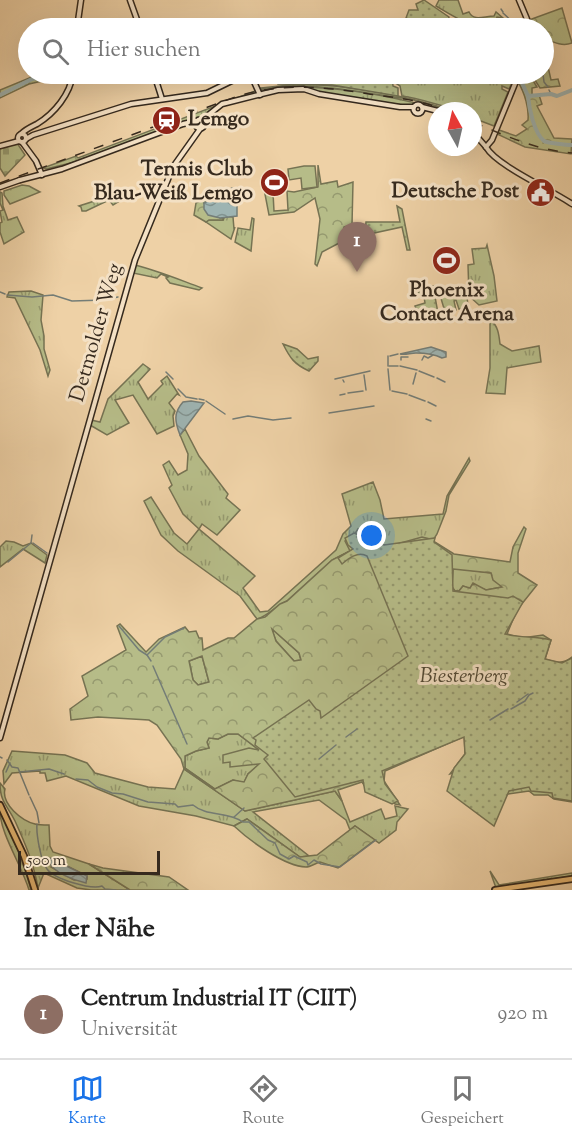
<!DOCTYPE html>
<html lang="de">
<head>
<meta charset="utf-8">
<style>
  body { margin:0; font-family:"Sorts Mill Goudy",serif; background:#f6f6f6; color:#222 }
  .compass { position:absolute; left:428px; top:102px; width:54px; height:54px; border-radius:50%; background:#fff; box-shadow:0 6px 24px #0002; rotate:352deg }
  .scale { position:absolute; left:18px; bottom:15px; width:142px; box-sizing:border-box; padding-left:6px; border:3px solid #362a1e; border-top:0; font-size:16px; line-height:21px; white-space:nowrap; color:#362a1e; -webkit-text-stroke:4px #f4e1c5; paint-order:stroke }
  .you { position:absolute; left:372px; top:536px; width:21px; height:21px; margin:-15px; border:4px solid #fff; border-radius:50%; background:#1a73e8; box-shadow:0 0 0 9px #1a73e833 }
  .badge { display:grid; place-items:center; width:39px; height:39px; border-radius:50%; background:#1a73e8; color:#fff; font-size:20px; font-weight:700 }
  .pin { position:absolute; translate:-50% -50px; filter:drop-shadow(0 2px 3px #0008) }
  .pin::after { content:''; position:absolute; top:32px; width:21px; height:18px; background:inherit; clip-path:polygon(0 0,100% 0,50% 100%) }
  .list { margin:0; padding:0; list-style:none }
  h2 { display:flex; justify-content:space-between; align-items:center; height:78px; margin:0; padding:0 24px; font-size:26px }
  h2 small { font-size:20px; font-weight:400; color:#767676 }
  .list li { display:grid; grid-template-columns:39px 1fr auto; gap:18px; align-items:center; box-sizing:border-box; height:90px; padding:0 24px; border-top:2px solid #e0e0e0 }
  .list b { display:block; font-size:22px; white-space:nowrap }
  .list p { margin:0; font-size:20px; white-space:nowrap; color:#767676 }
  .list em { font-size:20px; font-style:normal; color:#767676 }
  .icon { flex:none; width:33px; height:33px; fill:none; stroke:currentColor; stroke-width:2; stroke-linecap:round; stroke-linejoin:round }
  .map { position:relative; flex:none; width:572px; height:890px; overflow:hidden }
  .search { position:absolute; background:#fff; box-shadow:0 6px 24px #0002; left:18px; right:18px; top:18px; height:66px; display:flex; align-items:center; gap:15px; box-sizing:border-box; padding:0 21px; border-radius:33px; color:#767676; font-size:22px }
  .sheet { height:168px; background:#fff }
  nav { display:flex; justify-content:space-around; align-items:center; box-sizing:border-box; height:84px; border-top:2px solid #e0e0e0; background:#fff; font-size:16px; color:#767676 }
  nav a { display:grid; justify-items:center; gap:3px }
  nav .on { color:#1a73e8 }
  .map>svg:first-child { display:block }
</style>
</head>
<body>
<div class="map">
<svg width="572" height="890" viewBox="0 0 572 890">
  <defs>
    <pattern id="grass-tufts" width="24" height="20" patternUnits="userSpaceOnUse" patternTransform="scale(1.5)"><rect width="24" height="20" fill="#b6bc88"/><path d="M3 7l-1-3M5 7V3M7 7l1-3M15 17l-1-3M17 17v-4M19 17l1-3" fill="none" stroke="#95996f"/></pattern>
    <pattern id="forest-crowns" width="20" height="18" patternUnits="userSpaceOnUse" patternTransform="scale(1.5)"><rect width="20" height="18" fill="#b6bc88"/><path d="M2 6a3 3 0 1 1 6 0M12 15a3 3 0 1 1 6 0" fill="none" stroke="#95996f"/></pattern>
    <pattern id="cemetery-stones" width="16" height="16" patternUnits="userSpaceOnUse" patternTransform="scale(1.5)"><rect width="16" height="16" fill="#b6bc88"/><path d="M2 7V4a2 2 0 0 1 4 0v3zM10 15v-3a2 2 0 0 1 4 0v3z" fill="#95996f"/></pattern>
    <pattern id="park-dots" width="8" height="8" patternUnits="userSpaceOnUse" patternTransform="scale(1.5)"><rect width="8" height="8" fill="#b6bc88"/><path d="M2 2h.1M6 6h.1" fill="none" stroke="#95996f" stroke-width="1.8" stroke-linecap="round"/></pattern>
    <pattern id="water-waves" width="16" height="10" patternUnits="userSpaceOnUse" patternTransform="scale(1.5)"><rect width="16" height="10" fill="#9eb4b2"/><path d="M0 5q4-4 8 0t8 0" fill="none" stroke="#829390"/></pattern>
  </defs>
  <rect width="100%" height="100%" fill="#eed1a6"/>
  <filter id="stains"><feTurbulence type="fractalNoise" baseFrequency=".00333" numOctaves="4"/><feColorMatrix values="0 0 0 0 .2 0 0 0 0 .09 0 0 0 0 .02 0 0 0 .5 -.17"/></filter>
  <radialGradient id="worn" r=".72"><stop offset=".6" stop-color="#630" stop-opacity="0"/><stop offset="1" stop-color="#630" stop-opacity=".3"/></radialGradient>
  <g fill="url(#grass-tufts)" stroke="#767353" stroke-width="1.5" fill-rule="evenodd">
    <path d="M439 0H458L463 14 469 12C474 22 484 16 494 16L496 12 503 18 497 17 494 25 498 27C478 33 453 16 436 6Z"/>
    <polygon points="39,74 61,74 51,79 29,84 0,98 0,90"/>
    <path d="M394 74H516L509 89 502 86V89L508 92 494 126 473 118V111C448 111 427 99 402 96L400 86 394 82Z"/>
    <path d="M299 84C346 85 409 95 452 111H442L418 104 413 106 396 104 320 93 308 89 263 92 262 90C322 81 386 95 444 110 425 100 402 98 381 95 341 89 302 82 261 89L260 88Z"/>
    <polygon points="255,91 255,94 241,97 219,104 202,119 79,161 46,169 43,168 76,156 78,158"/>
    <polygon points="22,185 29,186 40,192 10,204 4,195 4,191"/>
    <polygon points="129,190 131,194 113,205 109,200 86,211 82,211 81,207 79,206"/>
    <polygon points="0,192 2,193 3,206 8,220 17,217 24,232 4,244 0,232 0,223 2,222 0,211 3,210 0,203"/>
    <polygon points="225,216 233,217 234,229 235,227 231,239 206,222 209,220 223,220"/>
    <polygon points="252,218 254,219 251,251 235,242 238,228 250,230"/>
    <polygon points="487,245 494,276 497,301 479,305 469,296 468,265 474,264 472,249 486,248"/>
    <path d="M135 265C159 271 180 280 202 288L199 290 170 283 166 278 168 277 161 274 157 278 133 273Z"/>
    <polygon points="456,286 467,296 468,307 459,309 456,300 454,301 456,310 445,312 440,295"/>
    <polygon points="31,291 43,295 41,320 44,336 44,349 50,370 48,376 40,350 15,298 7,297 9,292"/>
    <path d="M490 320C498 325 499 335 500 344L512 351 539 346 541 362 507 368 505 394 486 393 490 368Z"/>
    <polygon points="143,364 150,369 138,382 148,399 163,384 161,381 167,376 179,395 177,394 169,403 175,411 173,416 174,426 157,434 133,395 115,400 129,423 107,435 90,425 91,420 100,422 108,399"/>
    <path d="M185 429 199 456 228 494 226 498 240 510 217 535 202 524 199 529 255 576 243 588 260 612 268 611 336 550 343 534 351 526 342 494 373 482 380 500 384 519 443 514 447 496 469 458 470 461 449 495 446 511 437 534 432 542C409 543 373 554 358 530L350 551 332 560 287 601C275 606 268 616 257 619L240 596 178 551 161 535 144 501 151 497 174 533 187 544 199 529 183 514 169 488 172 485 163 465 169 461 178 475 187 470 188 454 180 435Z"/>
    <polygon points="6,541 14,542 23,546 31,543 47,555 45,563 23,549 0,567 0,547"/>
    <polygon points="453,568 492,573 502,587 486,590 478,587 470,589 463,586 459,591 455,591 452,587"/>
    <polygon points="271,628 299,653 301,660 294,661 276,641"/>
    <polygon points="202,656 209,682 198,685 193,680 189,661"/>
    <polygon points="228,734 238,734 261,751 230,762 260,764 248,774 244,783 233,780 215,789 185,768 185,756 196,751 209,748 207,742 209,738 218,739"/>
    <polygon points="12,751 65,755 87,763 95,773 148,787 175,789 184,769 245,811 335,791 342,801 350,822 381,809 385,819 397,816 395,806 408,809 397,822 396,830 379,843 355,826 350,830 346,820 319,800 253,812 309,856 300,857 247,819 234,826 196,816 139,806 66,776 47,781 45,773 40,773 40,771 12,773 4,784 3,771"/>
    <path d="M0 783 5 789C1 804 22 821 35 824 39 825 45 825 49 825L50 846 53 852 89 864 130 890H91L77 888 44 873 38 888C34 864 25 843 15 821 7 805 0 802 0 783ZM63 864 87 876V879L74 880 51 867Z"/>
    <path d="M0 811 22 858 31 890H29C22 866 0 833 0 811Z"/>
    <polygon points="490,871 499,885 572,873 572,876 496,888"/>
  </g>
  <g fill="url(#forest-crowns)" stroke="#767353" stroke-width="1.5" fill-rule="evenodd">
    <path d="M562 8 572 43C562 47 553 42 544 38V28H530L529 20Z"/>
    <polygon points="544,49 551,80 558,79 560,86 540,88 531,74 544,74"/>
    <path d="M521 74H529L537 87 532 88V95H539L542 104 537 106 554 138 572 139 571 154 525 147 497 134 499 130 516 136 527 129 522 125 528 120C529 109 525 93 518 82Z"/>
    <polygon points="318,165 321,184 337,181 338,187 353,182 352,225 344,227 343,241 322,252 317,266 315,264 320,219 315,198 294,212 269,215 264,189 269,190 273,193 274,211 288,210 287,191 294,192 318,187"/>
    <polygon points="208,197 209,199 204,203 220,218 223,218 223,220 209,220 206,222 194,215 196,203"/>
    <path d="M524 527 526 529 518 553V573L537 585 517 610 507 634 522 638 543 635 551 640 545 659C556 663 563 664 572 657V802L554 799 548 795H534L529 791 501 795 474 767 450 774 465 754 464 730 463 737 385 771 384 781 400 805 395 804 394 802C381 801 369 794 362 782L338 790 342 801 335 791 245 811 184 769 181 759 157 725 149 720 98 717 71 720 70 709 88 696 82 676 126 650 117 626 120 624 146 652 159 639 185 627 189 632 196 631 199 638H202L203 650 228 638H234L257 619 265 617 280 604 287 601 332 560 350 551 345 541 354 535 358 529 362 536 382 545 390 546 422 537 430 539 454 554 510 562 513 547ZM453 569 491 573 493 580 502 587 486 590 473 583 470 588 463 586 459 591H455L452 587ZM272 629 299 653 301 660 294 661 276 641ZM202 656 209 682 198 685 193 680 189 661ZM228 734H238L259 750 249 748 223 755V763L230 762V767L259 764 248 774 244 782 233 780 215 789 185 768V756L196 751 209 748 207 742 209 738 218 739Z"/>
    <path d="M247 819 300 857 317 855 355 826 375 840 338 868 320 862C316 863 310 867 306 867 284 866 250 841 234 826Z"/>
    <polygon points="89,864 103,868 169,877 188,890 130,890"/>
  </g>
  <polygon fill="url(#cemetery-stones)" stroke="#767353" stroke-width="1.5" points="17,143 25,155 5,176 0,168 0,148"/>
  <g fill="url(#park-dots)" stroke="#767353" stroke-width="1.5">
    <path d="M424 0 449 17 447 26 435 24 431 28C422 29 415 21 406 18L409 10H418L416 4Z"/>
    <polygon points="324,19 325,28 263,28 269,28 270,23 284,24"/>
    <polygon points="271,74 392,74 393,86 398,88 398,96 332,85 278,84 278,76"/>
    <polygon points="397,206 402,209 410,250 407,250 402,227 365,235 366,222 400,222"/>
    <polygon points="433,286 438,313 414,319 410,315 416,309 415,306 425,303 424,297 415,296 421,290"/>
    <path d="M283 344 297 349 308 359 318 357V361L309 371C294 364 290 358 283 344Z"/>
    <path d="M354 533 384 545 435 538 434 542 452 555 453 591 508 598 513 596 523 602 505 634C521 638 536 636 551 640L545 659 562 663 572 658V801L553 798 552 793 531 791 529 787 509 791 494 826 447 791 454 768 465 754 464 737 382 771 385 784 398 801 392 804 365 792 363 780 295 797 264 759 268 755 255 745 256 740 253 738 309 700 316 709 320 711 321 718 408 656 367 556C358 551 349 558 342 564L338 558 353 549 348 545 345 538Z"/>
  </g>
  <polygon fill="#b6bc88" stroke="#767353" stroke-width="1.5" points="304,166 315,166 317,187 302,189 301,178 289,180 288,169"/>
  <g fill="url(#water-waves)" stroke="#747d77" stroke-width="1.5">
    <polygon points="232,188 237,194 237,216 220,218 208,215 204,209 204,203"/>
    <path d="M431 347 446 352V357L442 358C434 354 425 353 416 353 410 353 406 355 400 354Z"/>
    <path d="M191 401 204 403 180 435C175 422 173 413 183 402Z"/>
    <path d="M50 858 87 876 86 883C73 880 54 873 48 861Z"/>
  </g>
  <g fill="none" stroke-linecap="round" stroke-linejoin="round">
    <g stroke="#747d77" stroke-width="1.5">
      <polyline points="501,9 503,12"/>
      <polyline points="503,13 519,28"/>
      <polyline points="543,74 544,82 548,87"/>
      <polyline points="549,90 551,94"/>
      <polyline points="0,292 5,294"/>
      <polyline points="7,295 32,297 53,295 72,301 104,300 118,297"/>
      <polyline points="388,356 388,366"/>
      <polyline points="390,356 398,354"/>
      <polyline points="401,360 401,357 408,357"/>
      <polyline points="422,360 424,356 428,358 433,355"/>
      <polyline points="389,366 398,366"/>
      <polyline points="400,366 417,370"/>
      <polyline points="388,369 390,390"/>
      <polyline points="419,371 434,377"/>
      <polyline points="166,372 173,379"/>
      <polyline points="364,375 366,390"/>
      <polyline points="437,378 445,382"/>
      <polyline points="335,379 370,371"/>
      <polyline points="343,380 344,382"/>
      <polyline points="413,384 416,373"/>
      <polyline points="178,389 186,397 197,399"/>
      <polyline points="392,391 407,394"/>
      <polyline points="348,393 363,391"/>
      <polyline points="340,395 345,394"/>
      <polyline points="409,395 425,401"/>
      <polyline points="199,399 204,400"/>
      <polyline points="206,401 225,414"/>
      <polyline points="428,402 436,406"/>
      <polyline points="329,413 374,406"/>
      <polyline points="233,419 248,416 273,420 291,418"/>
      <polyline points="426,419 431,421"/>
      <polyline points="33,543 47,553"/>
      <polyline points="8,562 31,543 32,535"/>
      <polyline points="119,626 139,650 147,655 151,661"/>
      <polyline points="147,655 165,637 184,628"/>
      <polyline points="153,666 187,744"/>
      <polyline points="517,702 528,694"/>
      <polyline points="511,709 525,701 529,695 533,693"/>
      <polyline points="490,720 508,709"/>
      <polyline points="346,737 357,729"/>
      <polyline points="0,757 2,758"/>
      <polyline points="319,759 336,745"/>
      <polyline points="7,760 12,767 18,768 29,795"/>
      <polyline points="6,772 10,763"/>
      <polyline points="20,772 49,769 64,774"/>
      <path d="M76 779 88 780 97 787 112 793 123 794 148 802 175 804 178 807 193 805C207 817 227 811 243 822H249L268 840 275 843 280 854 289 859 294 856 307 862 308 865 314 860 321 864 340 867 376 840"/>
      <polyline points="30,797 37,812 39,823"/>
      <polyline points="234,817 244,808"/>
      <path d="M37 824C36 834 41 862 47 869 54 879 91 890 102 886L105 889 116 890"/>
      <polyline points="120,890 122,890"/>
      <polyline points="126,890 128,890"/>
    </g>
    <g stroke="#9eb4b2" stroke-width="4">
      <polyline points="433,28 436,25 439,28"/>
      <polyline points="285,74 340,77 345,76 347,74"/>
      <polyline points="518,74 528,96 551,94 557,96 572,90"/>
      <polyline points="347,76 364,74"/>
      <polyline points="0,95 32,79 55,74"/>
      <path d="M528 96C529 108 534 133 544 141 547 143 567 145 572 145"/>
    </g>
    <defs>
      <g id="secondary">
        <polyline points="130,0 140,28"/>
        <polyline points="519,0 527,19 528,28"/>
        <polyline points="77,28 81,0"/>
        <polyline points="154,74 162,99"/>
        <circle cx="418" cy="109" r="4.5"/>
        <polyline points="422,107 438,111"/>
        <circle cx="200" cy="124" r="4.5"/>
        <polyline points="202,120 222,104 278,90 304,89 319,94 400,107 414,107"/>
        <polyline points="473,132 486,147"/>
        <path d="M21 134C26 129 31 127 37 124 55 113 70 94 73 74"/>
        <circle cx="22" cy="138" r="4"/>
        <polyline points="26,139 33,135 131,104 207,93 246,74 251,75 260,95"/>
        <polyline points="22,142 36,161 42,175"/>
        <polyline points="0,146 19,141"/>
        <path d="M486 147C497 166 552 190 572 204"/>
        <polyline points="486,147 492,140 519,74"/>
        <polyline points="20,180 62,169 183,124 196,121"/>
        <polyline points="0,187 20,180"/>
        <polyline points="0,738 135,260 173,167 200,129"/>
      </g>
      <g id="primary">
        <polyline points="0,805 24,856 35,890"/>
        <polyline points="495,890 572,879"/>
      </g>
    </defs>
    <use href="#secondary" stroke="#362a1e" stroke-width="7"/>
    <use href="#primary" stroke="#362a1e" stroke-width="8"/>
    <use href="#secondary" stroke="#f4e1c5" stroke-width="4"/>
    <use href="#primary" stroke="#e7b873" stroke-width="4.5"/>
    <g stroke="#362a1e" stroke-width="1.5" stroke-dasharray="10 10" stroke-linecap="butt">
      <path d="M473 122C506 136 536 150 572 153"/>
      <path d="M0 183 238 96C285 82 328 87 375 95 400 98 424 101 447 111"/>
    </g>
  </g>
  <defs>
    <symbol id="station-disc" viewBox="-11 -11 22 22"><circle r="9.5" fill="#8f2418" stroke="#f4e1c5"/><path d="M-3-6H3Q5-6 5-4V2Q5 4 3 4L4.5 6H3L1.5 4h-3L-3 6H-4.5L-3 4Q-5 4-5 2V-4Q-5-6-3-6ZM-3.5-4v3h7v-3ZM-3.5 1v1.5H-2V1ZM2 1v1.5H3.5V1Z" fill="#fff"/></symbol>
    <symbol id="stadium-disc" viewBox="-11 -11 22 22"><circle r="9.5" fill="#8f2418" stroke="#f4e1c5"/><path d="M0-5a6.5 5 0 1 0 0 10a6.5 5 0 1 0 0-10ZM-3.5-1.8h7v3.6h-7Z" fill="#fff"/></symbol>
    <symbol id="civic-disc" viewBox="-11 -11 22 22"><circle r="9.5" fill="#8f2418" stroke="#f4e1c5"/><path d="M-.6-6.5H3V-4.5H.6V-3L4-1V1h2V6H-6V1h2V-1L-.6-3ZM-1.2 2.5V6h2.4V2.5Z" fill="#fff"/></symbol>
  </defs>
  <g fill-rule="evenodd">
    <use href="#station-disc" x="150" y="104" width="33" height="33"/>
    <use href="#stadium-disc" x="258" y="166" width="33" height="33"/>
    <use href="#civic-disc" x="524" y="176" width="33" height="33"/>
    <use href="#stadium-disc" x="430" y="244" width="33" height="33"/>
  </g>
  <g text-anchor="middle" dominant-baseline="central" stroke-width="6" stroke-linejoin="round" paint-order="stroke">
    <g font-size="21" font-weight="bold" fill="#362a1e" stroke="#f4e1c5" text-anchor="end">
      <text x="188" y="120" text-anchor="start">Lemgo</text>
      <text x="253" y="170">Tennis Club<tspan x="253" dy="24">Blau-Weiß Lemgo</tspan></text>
      <text x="519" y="192">Deutsche Post</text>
      <text x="447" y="291" text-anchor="middle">Phoenix<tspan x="447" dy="24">Contact Arena</tspan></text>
    </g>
    <g font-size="21" fill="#362a1e" stroke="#f4e1c5">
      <text transform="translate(97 333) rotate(-74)">Detmolder Weg</text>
    </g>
    <g font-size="21" font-style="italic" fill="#504733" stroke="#f4e1c5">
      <text x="464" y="677">Biesterberg</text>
    </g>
  </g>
  <rect width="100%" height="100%" filter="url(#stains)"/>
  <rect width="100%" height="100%" fill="url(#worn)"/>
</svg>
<svg class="compass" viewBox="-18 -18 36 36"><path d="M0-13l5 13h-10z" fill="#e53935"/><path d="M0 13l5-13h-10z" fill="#767676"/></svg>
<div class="scale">500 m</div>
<div class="you"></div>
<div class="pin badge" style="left:357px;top:272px;background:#8d6e63">1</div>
<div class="search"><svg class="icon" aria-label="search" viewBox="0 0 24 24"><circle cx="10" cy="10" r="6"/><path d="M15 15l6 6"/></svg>Hier suchen</div>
</div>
<section class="sheet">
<h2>In der Nähe<small></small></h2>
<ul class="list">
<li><span class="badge" style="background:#8d6e63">1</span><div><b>Centrum Industrial IT (CIIT)</b><p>Universität</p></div><em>920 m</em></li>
</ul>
</section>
<nav>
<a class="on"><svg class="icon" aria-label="map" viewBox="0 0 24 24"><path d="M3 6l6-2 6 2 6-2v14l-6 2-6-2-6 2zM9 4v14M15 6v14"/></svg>Karte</a>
<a><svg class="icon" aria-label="directions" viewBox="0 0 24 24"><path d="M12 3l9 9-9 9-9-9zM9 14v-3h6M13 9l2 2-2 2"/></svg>Route</a>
<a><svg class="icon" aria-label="saved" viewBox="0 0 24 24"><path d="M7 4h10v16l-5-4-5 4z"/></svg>Gespeichert</a>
</nav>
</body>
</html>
